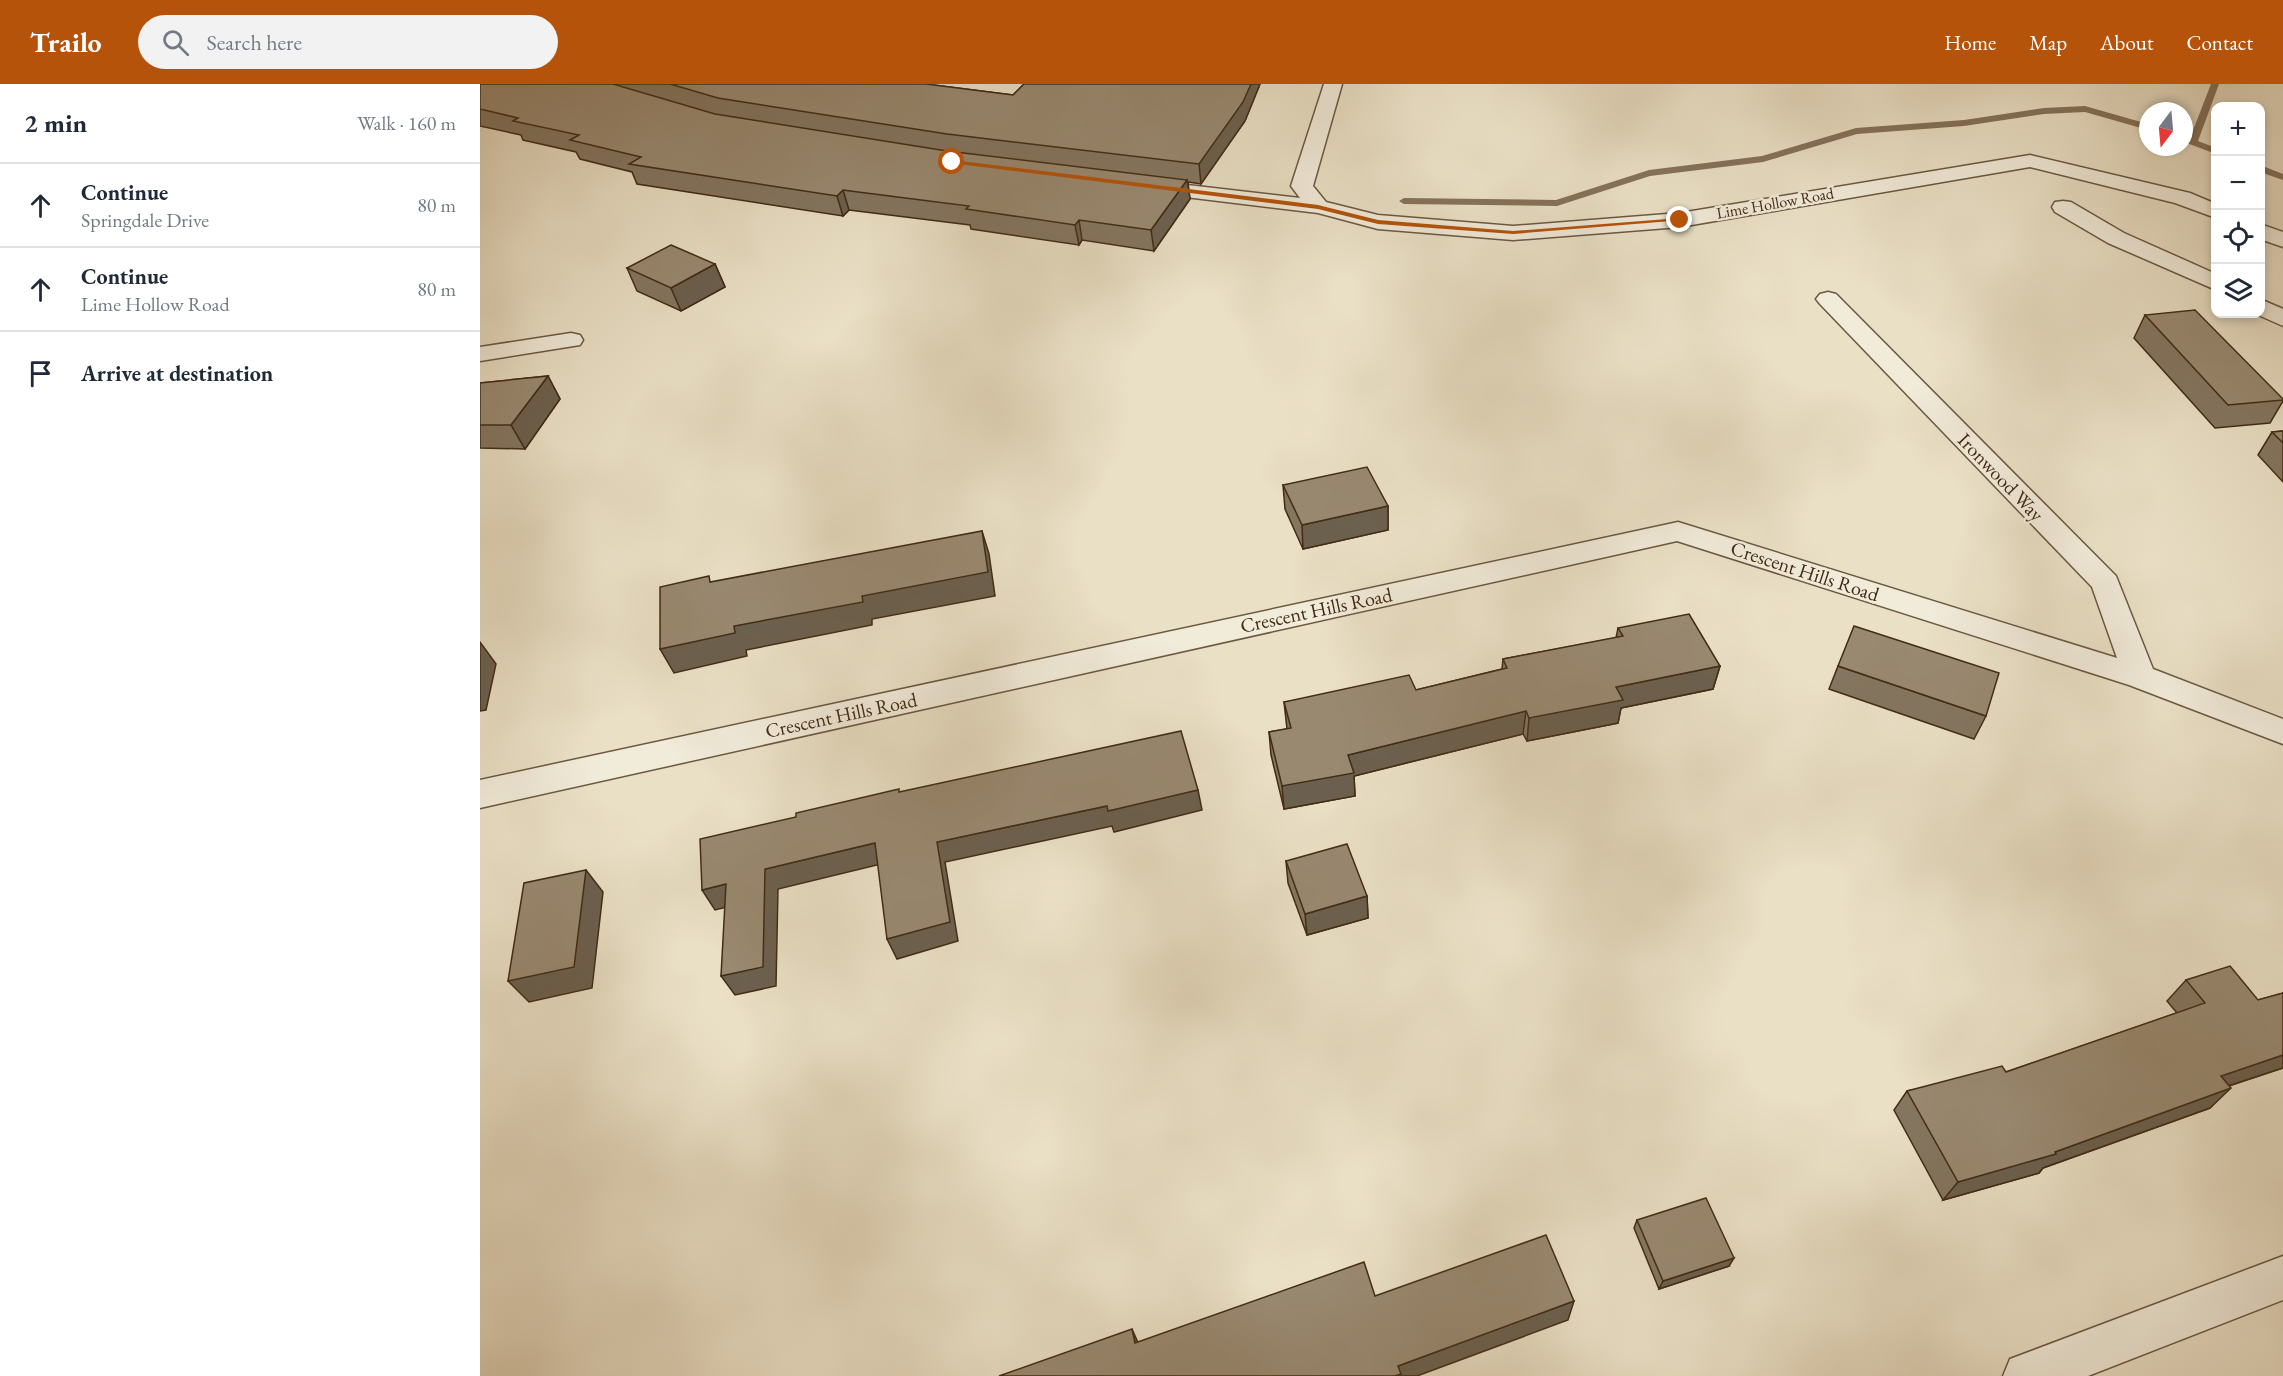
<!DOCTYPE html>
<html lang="en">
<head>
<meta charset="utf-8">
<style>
  body { margin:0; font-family:"EB Garamond",serif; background:#f2f2f3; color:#1f2937 }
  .controls { position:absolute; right:18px; top:18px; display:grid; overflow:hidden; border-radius:12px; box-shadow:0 3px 9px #0003 }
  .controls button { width:54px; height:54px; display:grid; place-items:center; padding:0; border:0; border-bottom:2px solid #e0e1e3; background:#fff; color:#1f2937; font:30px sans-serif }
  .compass { position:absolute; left:1659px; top:18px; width:54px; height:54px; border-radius:50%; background:#fff; box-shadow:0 3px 9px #0003; rotate:196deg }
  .stop { position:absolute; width:18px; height:18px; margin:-14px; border:4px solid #b45309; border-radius:50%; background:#fff }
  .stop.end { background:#b45309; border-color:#fff; box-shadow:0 2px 6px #0008 }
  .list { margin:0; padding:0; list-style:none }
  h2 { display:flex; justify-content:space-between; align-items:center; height:78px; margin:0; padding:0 24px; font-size:26px }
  h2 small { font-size:20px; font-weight:400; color:#747a83 }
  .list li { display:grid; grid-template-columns:39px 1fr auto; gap:18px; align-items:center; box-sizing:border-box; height:84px; padding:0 24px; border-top:2px solid #e0e1e3 }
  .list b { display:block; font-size:22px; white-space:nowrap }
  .list p { margin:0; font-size:20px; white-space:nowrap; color:#747a83 }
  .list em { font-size:20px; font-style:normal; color:#747a83 }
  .icon { flex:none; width:33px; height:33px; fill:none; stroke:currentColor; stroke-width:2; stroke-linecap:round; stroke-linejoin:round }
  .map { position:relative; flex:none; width:1803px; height:1292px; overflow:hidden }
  header { display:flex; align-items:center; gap:36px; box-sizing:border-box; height:84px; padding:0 30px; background:#b45309; color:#fff }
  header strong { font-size:28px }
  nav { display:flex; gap:33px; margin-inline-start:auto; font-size:21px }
  .search { width:420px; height:54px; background:#f2f2f3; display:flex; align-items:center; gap:15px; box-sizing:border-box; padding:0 21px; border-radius:33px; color:#747a83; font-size:22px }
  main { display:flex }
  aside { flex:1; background:#fff }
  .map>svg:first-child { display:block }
</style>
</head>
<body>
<header>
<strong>Trailo</strong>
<div class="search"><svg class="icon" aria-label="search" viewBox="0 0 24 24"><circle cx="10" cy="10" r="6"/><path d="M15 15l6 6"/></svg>Search here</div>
<nav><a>Home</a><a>Map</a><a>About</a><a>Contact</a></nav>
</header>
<main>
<aside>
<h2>2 min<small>Walk · 160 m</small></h2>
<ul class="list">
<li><svg class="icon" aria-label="ahead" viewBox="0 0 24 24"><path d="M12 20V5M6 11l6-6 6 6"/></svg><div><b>Continue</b><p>Springdale Drive</p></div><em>80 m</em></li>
<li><svg class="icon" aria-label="ahead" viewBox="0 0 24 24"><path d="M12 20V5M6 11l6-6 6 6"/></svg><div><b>Continue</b><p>Lime Hollow Road</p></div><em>80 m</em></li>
<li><svg class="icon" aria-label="arrive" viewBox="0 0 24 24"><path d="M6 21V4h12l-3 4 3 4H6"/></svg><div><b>Arrive at destination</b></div></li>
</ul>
</aside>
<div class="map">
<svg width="1803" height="1292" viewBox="0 0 1803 1292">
  <rect width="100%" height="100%" fill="#eae0c6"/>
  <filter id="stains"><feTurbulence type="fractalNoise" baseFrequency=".00333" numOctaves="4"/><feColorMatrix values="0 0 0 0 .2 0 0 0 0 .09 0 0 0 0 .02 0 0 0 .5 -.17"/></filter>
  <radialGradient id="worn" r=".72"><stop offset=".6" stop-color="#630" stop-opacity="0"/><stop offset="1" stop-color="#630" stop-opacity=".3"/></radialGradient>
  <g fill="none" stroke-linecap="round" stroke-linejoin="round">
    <g fill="#85725b" fill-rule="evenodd">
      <polygon points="1731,0 1739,0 1718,57 1736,64 1736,70 1704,58 1704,52 1710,54"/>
      <polygon points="1605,22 1668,40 1668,46 1605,28 1564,30 1484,42 1377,50 1283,78 1170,92 1077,122 924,120 919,117 924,114 1076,116 1169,86 1282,72 1376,44 1484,36 1564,24"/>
      <polygon points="1780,81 1803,90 1803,96 1780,88"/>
    </g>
    <defs>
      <g id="minor">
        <polygon points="844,0 862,0 833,102 846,118 898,131 1033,142 1200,129 1550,71 1710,109 1736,120 1736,134 1695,119 1550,83 1200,143 1033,156 898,145 838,129 664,108 657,106 653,102 657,98 664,96 820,114 811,102"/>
        <polygon points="1583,117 1591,118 1644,149 1736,190 1736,206 1628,159 1575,128 1572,123 1575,118"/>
        <polygon points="1780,140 1803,148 1803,163 1780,155"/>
        <polygon points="1348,208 1356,210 1636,492 1673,585 1803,635 1803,660 1649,601 1197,457 0,724 0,696 1198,438 1637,574 1612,503 1340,220 1336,215 1340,210"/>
        <polygon points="1780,215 1803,225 1803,242 1776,230 1780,230"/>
        <polygon points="91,249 100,251 103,256 100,261 0,277 0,263"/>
        <polygon points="1803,1172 1803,1216 1608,1292 1523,1292 1530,1275"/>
      </g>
    </defs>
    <use href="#minor" stroke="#6c5841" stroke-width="3"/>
    <use href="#minor" fill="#f1ebda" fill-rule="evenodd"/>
  </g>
  <g fill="#847661" stroke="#422b15" stroke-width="1.5">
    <polygon points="0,0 446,0 533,11 544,0 780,0 765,37 721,100 708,98 710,115 674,167 602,156 599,161 491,145 490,141 385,128 369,126 363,132 157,100 152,88 100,75 96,68 43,56 41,51 0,42"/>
    <polygon points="235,180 245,203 201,227 157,207 147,184"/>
    <polygon points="1665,231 1803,315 1803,317 1790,339 1735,344 1654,254"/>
    <polygon points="68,292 80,315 45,365 0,364 0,299"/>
    <polygon points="1803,347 1803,398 1778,371 1792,348"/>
    <polygon points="803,401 908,422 908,446 823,465 805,425"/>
    <polygon points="1138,544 1240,582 1233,605 1141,624 1138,639 1047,657 1043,650 874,692 875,712 804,725 791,671 789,648 807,645 804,618 936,606 1022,585 1023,575 1136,554"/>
    <polygon points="1358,582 1506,632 1494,655 1349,605"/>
    <polygon points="806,777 887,812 888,834 827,851 808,799"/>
    <polygon points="1706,896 1778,916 1803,909 1803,984 1749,1002 1730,1024 1563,1084 1559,1089 1463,1116 1414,1026 1427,1007 1526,988 1697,929 1687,917"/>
    <polygon points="1157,1136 1249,1182 1179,1205 1154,1144"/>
  </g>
  <g fill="#6b604f" stroke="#422b15" stroke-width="1.5">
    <polygon points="771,0 780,0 765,37 721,100 719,80"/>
    <polygon points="707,96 710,115 674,167 671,146"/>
    <polygon points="363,106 369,126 363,132 357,112"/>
    <polygon points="599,136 602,156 599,161 595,141"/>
    <polygon points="235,180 245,203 201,227 191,204"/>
    <polygon points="68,292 80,315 45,365 31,341"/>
    <polygon points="908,422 908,446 823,465 822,441"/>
    <polygon points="502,447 509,470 515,512 392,535 392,541 266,566 267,572 194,589 180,565 254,542 382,512"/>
    <polygon points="0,558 16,580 6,626 0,627"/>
    <polygon points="1240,582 1233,605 1141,624 1138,639 1047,657 1049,634 1136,603"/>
    <polygon points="1046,627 1043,650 874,692 875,712 804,725 802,702 868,671"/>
    <polygon points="718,706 722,726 634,748 632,742 465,778 478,857 417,875 407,855 457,758 627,722"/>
    <polygon points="395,759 405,779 298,805 296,902 255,911 241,892 285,785"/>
    <polygon points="106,786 123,808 112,904 49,918 28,897"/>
    <polygon points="246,800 259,820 235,826 222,806"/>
    <polygon points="887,812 888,834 827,851 825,830"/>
    <polygon points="1803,971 1803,984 1720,1011 1741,992"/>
    <polygon points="1751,1004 1730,1024 1563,1084 1559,1089 1463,1116 1478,1098 1575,1068"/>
    <polygon points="1254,1174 1249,1182 1179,1205 1183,1197"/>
    <polygon points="1094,1217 1088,1236 937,1292 915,1292 918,1282"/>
    <polygon points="652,1245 660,1263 655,1259"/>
  </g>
  <g fill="#998971" stroke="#422b15" stroke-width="1.5">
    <polygon points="0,0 133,0 235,30 467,67 707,96 671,146 599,136 595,141 486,125 489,122 378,108 363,106 357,112 149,80 161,73 90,56 99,51 33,37 38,34 0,25"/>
    <polygon points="190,0 446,0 533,11 544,0 771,0 763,18 719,80 467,50 238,14"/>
    <polygon points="191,161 235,180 191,204 147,184"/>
    <polygon points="1715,226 1803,315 1803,316 1748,321 1665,231"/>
    <polygon points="68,292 31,341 0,341 0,299"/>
    <polygon points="1803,347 1803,359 1792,348"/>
    <polygon points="887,383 908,422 822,441 803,401"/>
    <polygon points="502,447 508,488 382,512 383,518 254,542 255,549 180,565 180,503 229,492 230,498"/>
    <polygon points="1209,530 1240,582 1136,603 1143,616 1049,634 1046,627 868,671 874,689 802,702 789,648 811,644 804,618 929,591 936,606 1027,584 1023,575 1143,552 1138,544"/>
    <polygon points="1374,542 1519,589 1506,632 1358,582"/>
    <polygon points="701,647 718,706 628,727 627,722 457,758 470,838 407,855 395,759 285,785 283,883 241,892 246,800 222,806 220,755 316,733 316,729 419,705 419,708"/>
    <polygon points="867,760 887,812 825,830 806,777"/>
    <polygon points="106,786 94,883 28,897 44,799"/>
    <polygon points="1750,882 1778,916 1803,909 1803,971 1741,992 1751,1004 1575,1068 1576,1070 1478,1098 1427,1007 1522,982 1526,988 1725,919 1706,896"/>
    <polygon points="1226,1114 1254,1174 1183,1197 1157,1136"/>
    <polygon points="1066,1151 1094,1217 918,1282 921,1290 915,1292 519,1292 652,1245 655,1259 884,1178 895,1212"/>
  </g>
  <polygon fill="#b45309" points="472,76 838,121 898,136 1033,147 1200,134 1204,136 1033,150 898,140 838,125 470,79"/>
  <g text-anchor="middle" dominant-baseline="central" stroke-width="5" stroke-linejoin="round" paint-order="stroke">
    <g font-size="16" fill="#422b15" stroke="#f1ebda">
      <text transform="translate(1295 119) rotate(-10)">Lime Hollow Road</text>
    </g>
    <g font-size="20" fill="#422b15" stroke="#f1ebda">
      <text transform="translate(1521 393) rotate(46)">Ironwood Way</text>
      <text transform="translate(1325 487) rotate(18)">Crescent Hills Road</text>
      <text transform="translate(836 526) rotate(-12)">Crescent Hills Road</text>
      <text transform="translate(361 631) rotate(-12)">Crescent Hills Road</text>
    </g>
  </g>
  <rect width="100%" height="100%" filter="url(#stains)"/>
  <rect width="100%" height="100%" fill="url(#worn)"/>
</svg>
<div class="controls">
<button>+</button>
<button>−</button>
<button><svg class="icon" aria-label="locate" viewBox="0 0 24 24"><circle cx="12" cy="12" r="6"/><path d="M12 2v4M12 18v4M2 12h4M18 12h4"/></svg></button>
<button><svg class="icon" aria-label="layers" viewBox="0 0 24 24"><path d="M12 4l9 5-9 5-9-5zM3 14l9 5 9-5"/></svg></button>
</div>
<svg class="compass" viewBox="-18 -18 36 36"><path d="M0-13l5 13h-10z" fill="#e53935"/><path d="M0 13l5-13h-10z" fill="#747a83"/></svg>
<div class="stop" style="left:472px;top:78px"></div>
<div class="stop end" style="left:1200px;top:136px"></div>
</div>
</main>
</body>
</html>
